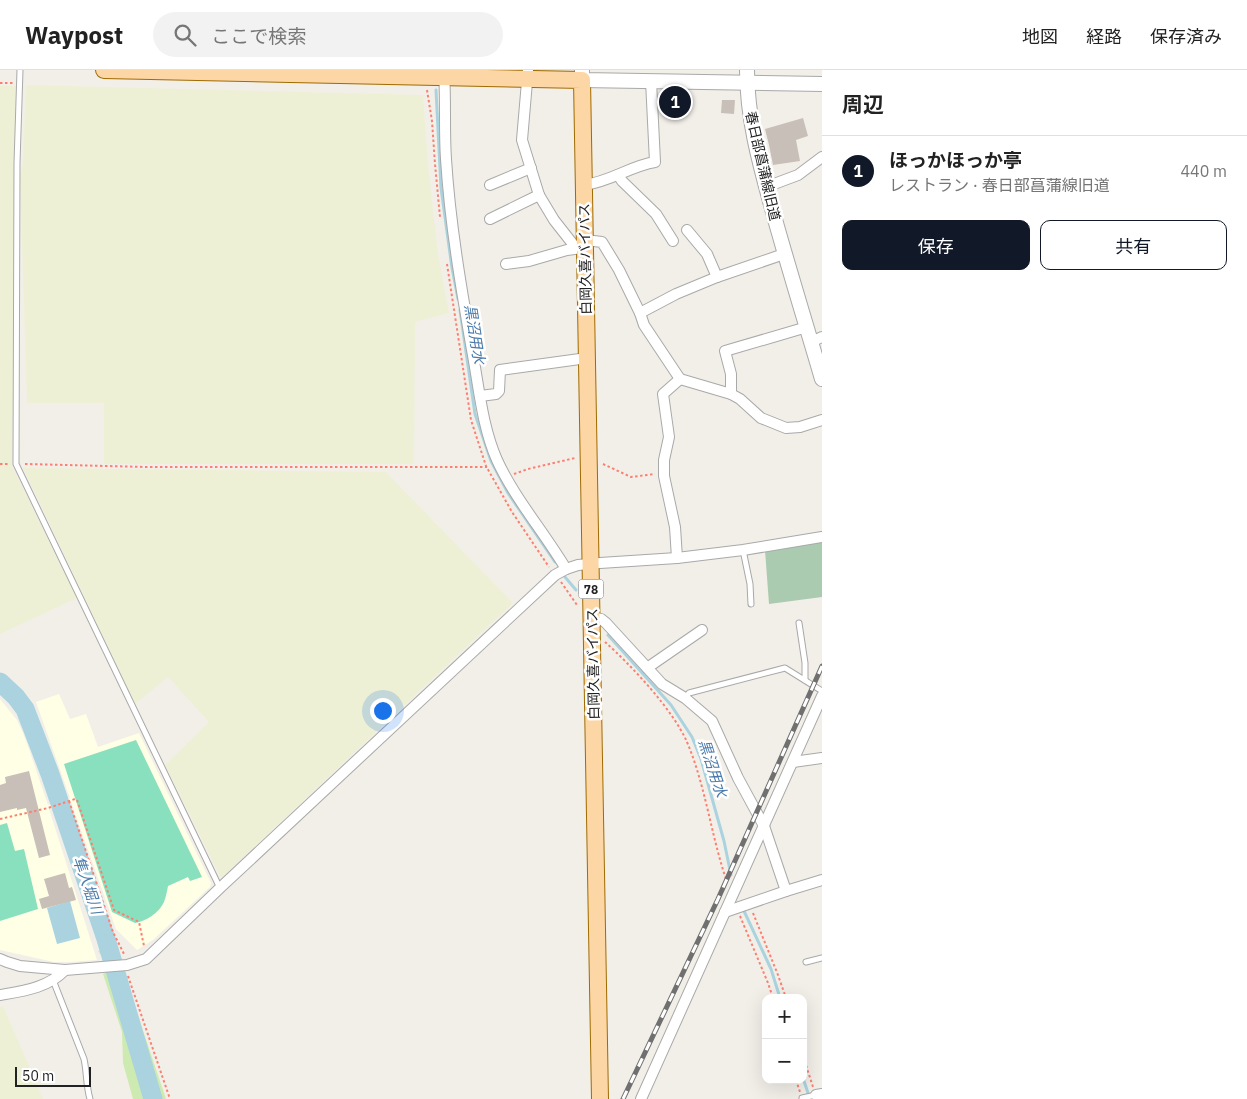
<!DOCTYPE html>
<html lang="ja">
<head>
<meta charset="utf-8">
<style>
  body { margin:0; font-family:"IBM Plex Sans","Noto Sans JP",sans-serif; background:#f2f2f2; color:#222 }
  .controls { position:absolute; right:15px; bottom:15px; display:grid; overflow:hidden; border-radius:10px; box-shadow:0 5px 20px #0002 }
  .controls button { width:45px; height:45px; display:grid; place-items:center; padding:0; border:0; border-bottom:1px solid #e0e0e0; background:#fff; color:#222; font:25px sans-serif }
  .scale { position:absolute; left:15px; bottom:12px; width:76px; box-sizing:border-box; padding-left:5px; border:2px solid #222; border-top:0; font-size:14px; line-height:18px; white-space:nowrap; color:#222; -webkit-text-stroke:4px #fff; paint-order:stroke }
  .you { position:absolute; left:382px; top:640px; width:18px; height:18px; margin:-12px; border:4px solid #fff; border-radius:50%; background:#1a73e8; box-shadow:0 0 0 8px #1a73e833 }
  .badge { display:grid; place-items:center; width:32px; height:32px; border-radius:50%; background:#111827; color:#fff; font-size:16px; font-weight:700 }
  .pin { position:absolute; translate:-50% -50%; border:2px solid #fff; box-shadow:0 1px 5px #0006 }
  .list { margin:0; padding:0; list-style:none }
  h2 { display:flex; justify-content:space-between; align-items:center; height:65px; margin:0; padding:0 20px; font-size:21px }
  h2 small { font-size:16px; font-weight:400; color:#767676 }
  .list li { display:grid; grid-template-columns:32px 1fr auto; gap:15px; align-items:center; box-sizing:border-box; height:70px; padding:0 20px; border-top:1px solid #e0e0e0 }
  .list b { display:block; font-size:19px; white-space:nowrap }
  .list p { margin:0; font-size:16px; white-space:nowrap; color:#767676 }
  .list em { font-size:16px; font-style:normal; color:#767676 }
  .actions { display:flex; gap:10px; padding:15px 20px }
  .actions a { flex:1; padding:11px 0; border:1px solid #111827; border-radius:10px; text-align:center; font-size:18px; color:#111827 }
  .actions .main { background:#111827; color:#fff }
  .icon { flex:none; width:28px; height:28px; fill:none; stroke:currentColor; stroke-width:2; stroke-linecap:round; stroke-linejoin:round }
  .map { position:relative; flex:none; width:822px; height:1029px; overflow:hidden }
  header { display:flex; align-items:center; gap:30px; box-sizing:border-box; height:70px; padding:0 25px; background:#fff; border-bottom:1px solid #e0e0e0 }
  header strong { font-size:24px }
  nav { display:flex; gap:28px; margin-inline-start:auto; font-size:18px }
  .search { width:350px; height:45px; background:#f2f2f2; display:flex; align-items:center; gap:12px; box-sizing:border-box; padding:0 18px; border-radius:28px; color:#767676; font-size:19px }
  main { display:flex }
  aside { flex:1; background:#fff }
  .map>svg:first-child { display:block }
</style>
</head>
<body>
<header>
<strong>Waypost</strong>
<div class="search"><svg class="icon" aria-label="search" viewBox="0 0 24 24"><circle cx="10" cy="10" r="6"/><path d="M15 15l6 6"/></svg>ここで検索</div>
<nav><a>地図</a><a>経路</a><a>保存済み</a></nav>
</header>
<main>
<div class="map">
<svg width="822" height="1029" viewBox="0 0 822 1029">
  <rect width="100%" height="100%" fill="#f2efe9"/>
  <polygon fill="#ffffe5" points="59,624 70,649 86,644 98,677 139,663 211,813 210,817 153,870 137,880 116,859 71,732 49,739 97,890 70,892 54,892 0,880 0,629 17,650 23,663 30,682 48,735 70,728 36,632"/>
  <g fill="#eef0d5">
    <polygon points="26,15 423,25 428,95 438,184 449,243 415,252 414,394 104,394 104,333 27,333 20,105 23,93"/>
    <polygon points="0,16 17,16 12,396 77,528 0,564"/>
    <polygon points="23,398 386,402 513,533 221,808 165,695 209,652 168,607 135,634"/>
    <polygon points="3,936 43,1029 0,1029 0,937"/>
  </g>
  <polygon fill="#cdebb0" points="114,878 121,901 124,904 166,1029 133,1029 123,993 122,962 103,904 106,902 104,889 98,881"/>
  <polygon fill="#aacbaf" points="822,472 822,527 769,534 765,480"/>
  <g fill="#88e0be">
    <path d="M136 670 202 807 190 811 188 807 168 816C167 821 166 827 164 832 159 843 146 851 135 853L112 842 64 694Z"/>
    <polygon points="7,753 15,781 24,779 38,839 0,851 0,755"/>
  </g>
  <polygon fill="#aad3df" points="70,831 80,868 57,874 47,838"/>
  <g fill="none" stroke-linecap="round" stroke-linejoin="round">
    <g stroke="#aad3df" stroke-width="3">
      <polyline points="436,20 441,118 452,198 458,229"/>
      <polyline points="460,240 475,344 491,391 508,423 555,492"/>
      <polyline points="565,507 576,520"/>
      <polyline points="608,565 671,635 692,667 701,689 724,771 731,805"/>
      <polyline points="744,841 771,899 780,928"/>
      <polyline points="803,1008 810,1029"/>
    </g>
    <polyline stroke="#aad3df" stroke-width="19" points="0,612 16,627 25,639 50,704 106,869 153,1029"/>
  </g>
  <g fill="#c7bfb8">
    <polygon points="661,26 690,27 690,39 661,38"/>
    <polygon points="722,30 735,30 734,44 721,43"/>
    <polygon points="803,48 808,66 796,70 800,91 773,95 769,75 765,59"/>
    <polygon points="29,701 50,785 39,788 26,738 17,740 17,738 0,742 0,715 6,713 5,707"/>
    <polygon points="65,803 69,818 72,817 76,830 42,839 39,829 49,826 44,809"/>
  </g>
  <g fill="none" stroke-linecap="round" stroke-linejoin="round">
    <defs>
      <g id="service">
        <polyline points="20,0 17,93 16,394 218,814 221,817"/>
        <polyline points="743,480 750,514 751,534"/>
        <polyline points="799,553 805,593 805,610"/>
        <polyline points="685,628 689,623 785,598 822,621"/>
        <polyline points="806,892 822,888"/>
        <path d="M53 910 84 989C87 1002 86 1016 90 1029"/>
        <polyline points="802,1028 816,1025"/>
      </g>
      <g id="minor">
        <polyline points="528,0 522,70 539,125 554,150 576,178"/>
        <path d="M444 2C446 31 444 60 446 89 450 153 461 217 472 280 479 317 482 356 497 390 515 429 544 462 566 499"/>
        <polyline points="618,105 622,111 656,144 673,171"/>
        <polyline points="490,115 531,98"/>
        <path d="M584 115C610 112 630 96 655 92L651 11"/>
        <polyline points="766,117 798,105 822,87"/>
        <polyline points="490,149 539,125"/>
        <polyline points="687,160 707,184 717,207"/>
        <polyline points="585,170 602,172 619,200 640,243 644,255 680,309 663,324 669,367 664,390 664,406 675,457 677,488"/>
        <polyline points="506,194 529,191 567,180 582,178"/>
        <polyline points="640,243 676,224 717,207 784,184"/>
        <polyline points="811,272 822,267"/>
        <polyline points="680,309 731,324 740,329 761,348 786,358 800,357 822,350"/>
        <polyline points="731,324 731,304 725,281 807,257"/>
        <polyline points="480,326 496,324 499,321 500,300 587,288"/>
        <polyline points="592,547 601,549 606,553 662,614 685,628 712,651 738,708 764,756 786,821"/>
        <polyline points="647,598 702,560"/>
        <polyline points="793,692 822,688"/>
        <polyline points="725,842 786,821 822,810"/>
        <polyline points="0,889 7,892 20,896 65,900 127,895 146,889 221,817 555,505 566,499 578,495 600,493 677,488 743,480 822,467"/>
        <path d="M0 925C23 921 48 918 65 900"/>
        <polyline points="816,1025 822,1024"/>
        <polyline points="641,1029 822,626"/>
      </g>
      <g id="tertiary">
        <polyline points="582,0 582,10 822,14"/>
        <path d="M747 0C747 47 759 91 771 135 787 193 805 251 822 309"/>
      </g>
      <polyline id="primary" points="104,0 582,10 600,1029"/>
    </defs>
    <use href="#service" stroke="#a9a9a9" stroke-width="7"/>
    <use href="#minor" stroke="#a9a9a9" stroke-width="12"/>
    <use href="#tertiary" stroke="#a9a9a9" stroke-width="16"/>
    <use href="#primary" stroke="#a06b00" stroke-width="18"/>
    <g stroke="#fa8072" stroke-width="2" stroke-dasharray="2.5 2.5" stroke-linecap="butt">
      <polyline points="0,13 13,13"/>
      <polyline points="427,20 432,51 435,94 440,147"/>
      <polyline points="447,194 471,350 486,396 512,442 549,497"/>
      <polyline points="0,394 8,394"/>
      <polyline points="25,394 146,397 487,397"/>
      <polyline points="603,394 631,407 655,404"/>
      <polyline points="514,404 528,399 575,388"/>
      <polyline points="561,512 577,535"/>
      <path d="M605 572C632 596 673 640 687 672 706 717 711 766 727 812"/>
      <polyline points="69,731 113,862 125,886"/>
      <polyline points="0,749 48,738 75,729 77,730 114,840 139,852 144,876"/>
      <polyline points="753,843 778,905 786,928"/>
      <polyline points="740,846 768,913 773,928"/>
      <polyline points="128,906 170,1029"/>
      <polyline points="803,986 813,1017"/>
      <polyline points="796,1010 800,1022"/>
    </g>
    <use href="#service" stroke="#fff" stroke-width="5"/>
    <use href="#minor" stroke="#fff" stroke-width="10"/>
    <use href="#tertiary" stroke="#fff" stroke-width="14"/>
    <use href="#primary" stroke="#fcd6a4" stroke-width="16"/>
    <defs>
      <polyline id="rail" points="623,1029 718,829 822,596"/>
    </defs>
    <use href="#rail" stroke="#707070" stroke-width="5"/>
    <use href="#rail" stroke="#fff" stroke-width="3" stroke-dasharray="9" stroke-linecap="butt"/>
  </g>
  <g text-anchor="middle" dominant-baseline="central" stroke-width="5" stroke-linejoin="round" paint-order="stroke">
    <rect fill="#fff" stroke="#646464" stroke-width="1" x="578.5" y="509.5" width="25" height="19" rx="4"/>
    <g font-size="12" font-weight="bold" fill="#222">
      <text x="591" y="519">78</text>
    </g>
    <g font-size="14" fill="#222" stroke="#fff">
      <text transform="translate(763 96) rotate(77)">春日部菖蒲線旧道</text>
      <text transform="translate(585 189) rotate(-91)">白岡久喜バイパス</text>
      <text transform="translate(593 594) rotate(-91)">白岡久喜バイパス</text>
    </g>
    <g font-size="15" font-style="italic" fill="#4a7aab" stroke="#fff">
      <text transform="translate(475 264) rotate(81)">黒沼用水</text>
      <text transform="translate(713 698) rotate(72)">黒沼用水</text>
      <text transform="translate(88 815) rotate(71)">隼人堀川</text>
    </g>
  </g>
</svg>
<div class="controls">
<button>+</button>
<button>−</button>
</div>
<div class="scale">50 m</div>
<div class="you"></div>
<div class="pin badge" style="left:675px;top:32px">1</div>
</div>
<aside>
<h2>周辺<small></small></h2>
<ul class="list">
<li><span class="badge">1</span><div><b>ほっかほっか亭</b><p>レストラン · 春日部菖蒲線旧道</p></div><em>440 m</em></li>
</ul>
<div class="actions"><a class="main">保存</a><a>共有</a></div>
</aside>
</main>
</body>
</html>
